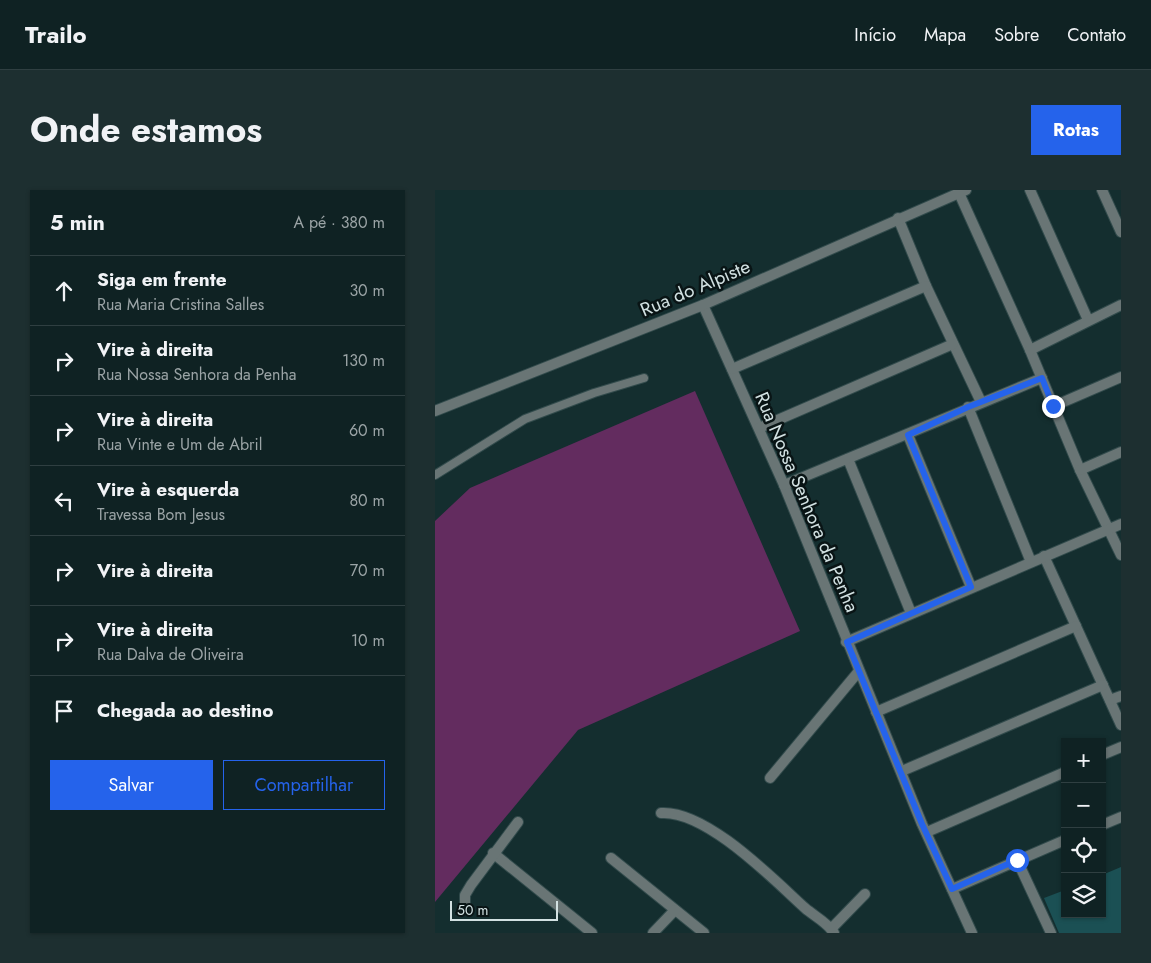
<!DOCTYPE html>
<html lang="pt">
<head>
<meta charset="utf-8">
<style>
  body { margin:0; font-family:Jost,sans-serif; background:#1d2f30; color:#f1f3f6 }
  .controls { position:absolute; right:15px; bottom:15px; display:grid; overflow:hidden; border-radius:0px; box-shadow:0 1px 4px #0004 }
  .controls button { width:45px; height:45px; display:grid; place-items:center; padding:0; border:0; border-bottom:1px solid #2f3f41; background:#0f2223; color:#f1f3f6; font:25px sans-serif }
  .scale { position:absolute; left:15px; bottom:12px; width:108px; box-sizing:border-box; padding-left:5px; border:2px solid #d2e1e2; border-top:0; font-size:14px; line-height:18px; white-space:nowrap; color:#d2e1e2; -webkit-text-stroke:4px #091415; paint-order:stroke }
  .stop { position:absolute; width:15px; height:15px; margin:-11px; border:4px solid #2563eb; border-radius:50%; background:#fff }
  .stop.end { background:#2563eb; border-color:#fff; box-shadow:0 1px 5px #0008 }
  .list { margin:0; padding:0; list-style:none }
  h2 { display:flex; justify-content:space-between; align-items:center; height:65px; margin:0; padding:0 20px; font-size:21px }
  h2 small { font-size:16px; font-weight:400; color:#9ba4a6 }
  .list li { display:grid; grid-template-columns:32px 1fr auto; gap:15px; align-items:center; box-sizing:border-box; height:70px; padding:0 20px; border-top:1px solid #2f3f41 }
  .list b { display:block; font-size:19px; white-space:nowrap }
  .list p { margin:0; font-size:16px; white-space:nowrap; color:#9ba4a6 }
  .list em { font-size:16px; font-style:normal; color:#9ba4a6 }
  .actions { display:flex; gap:10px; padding:15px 20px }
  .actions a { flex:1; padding:11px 0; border:1px solid #2563eb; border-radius:0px; text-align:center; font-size:18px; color:#2563eb }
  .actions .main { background:#2563eb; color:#fff }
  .icon { flex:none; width:28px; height:28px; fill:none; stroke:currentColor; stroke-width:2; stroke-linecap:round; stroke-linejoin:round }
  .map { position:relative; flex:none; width:686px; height:743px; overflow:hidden; border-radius:0px }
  header { display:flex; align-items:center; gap:30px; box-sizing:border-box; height:70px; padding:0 25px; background:#0f2223; border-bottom:1px solid #2f3f41 }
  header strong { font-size:24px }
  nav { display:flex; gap:28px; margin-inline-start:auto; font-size:18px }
  .intro { display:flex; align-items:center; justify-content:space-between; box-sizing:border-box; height:120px; padding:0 30px }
  h1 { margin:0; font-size:35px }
  .button { padding:12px 22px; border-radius:0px; background:#2563eb; color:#fff; font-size:18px; font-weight:700 }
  main { display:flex; gap:30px; padding:0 30px }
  aside { flex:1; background:#0f2223; border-radius:0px; box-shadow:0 1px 4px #0004 }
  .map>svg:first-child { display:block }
</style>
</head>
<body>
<header>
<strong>Trailo</strong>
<nav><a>Início</a><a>Mapa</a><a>Sobre</a><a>Contato</a></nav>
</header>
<div class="intro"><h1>Onde estamos</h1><a class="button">Rotas</a></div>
<main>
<aside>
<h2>5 min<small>A pé · 380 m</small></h2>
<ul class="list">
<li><svg class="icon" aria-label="ahead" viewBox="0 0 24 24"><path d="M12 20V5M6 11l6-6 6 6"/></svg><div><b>Siga em frente</b><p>Rua Maria Cristina Salles</p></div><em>30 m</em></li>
<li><svg class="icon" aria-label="right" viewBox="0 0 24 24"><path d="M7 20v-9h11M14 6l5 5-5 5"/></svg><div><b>Vire à direita</b><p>Rua Nossa Senhora da Penha</p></div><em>130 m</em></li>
<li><svg class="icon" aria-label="right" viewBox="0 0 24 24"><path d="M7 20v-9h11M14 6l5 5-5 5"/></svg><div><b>Vire à direita</b><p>Rua Vinte e Um de Abril</p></div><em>60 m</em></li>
<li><svg class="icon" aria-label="left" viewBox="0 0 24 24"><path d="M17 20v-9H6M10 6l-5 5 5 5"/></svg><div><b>Vire à esquerda</b><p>Travessa Bom Jesus</p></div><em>80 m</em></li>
<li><svg class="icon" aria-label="right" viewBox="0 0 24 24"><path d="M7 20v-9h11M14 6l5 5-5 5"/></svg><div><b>Vire à direita</b></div><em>70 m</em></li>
<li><svg class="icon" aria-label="right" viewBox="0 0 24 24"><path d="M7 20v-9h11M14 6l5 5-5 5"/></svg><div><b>Vire à direita</b><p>Rua Dalva de Oliveira</p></div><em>10 m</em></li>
<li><svg class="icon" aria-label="arrive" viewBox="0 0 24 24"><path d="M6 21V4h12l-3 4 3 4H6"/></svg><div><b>Chegada ao destino</b></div></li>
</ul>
<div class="actions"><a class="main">Salvar</a><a>Compartilhar</a></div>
</aside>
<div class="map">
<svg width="686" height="743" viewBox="0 0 686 743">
  <rect width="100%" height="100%" fill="#142e2f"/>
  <polygon fill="#1b5054" points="686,677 686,743 624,743 609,708 630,700 630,724 667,724 667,685"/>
  <polygon fill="#632c5f" points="260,201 365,441 143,540 0,712 0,331 35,298"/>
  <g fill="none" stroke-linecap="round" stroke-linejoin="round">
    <defs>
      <polyline id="lane" points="0,285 90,229 159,203 209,188"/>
      <g id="street">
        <polyline points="595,0 653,130"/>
        <polyline points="667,0 686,42"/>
        <polyline points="524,3 595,160 645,280 686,365"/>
        <polyline points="463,28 491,96 546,212"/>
        <polyline points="268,115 349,295 487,634 537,743"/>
        <polyline points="595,160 686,115"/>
        <polyline points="297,179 491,96"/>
        <polyline points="619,216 686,187"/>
        <polyline points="533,217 596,372"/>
        <polyline points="0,221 268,115 531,0"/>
        <polyline points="324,238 518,154"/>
        <polyline points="473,245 536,397"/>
        <polyline points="413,269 476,423"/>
        <polyline points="645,280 686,262"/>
        <polyline points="349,295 607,188"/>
        <polyline points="609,366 686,535"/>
        <polyline points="411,452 686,334"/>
        <polyline points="675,510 686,506"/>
        <polyline points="441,522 641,436"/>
        <polyline points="667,565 686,557"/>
        <polyline points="467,581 668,495"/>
        <polyline points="335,588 424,481"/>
        <path d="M226 623C271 620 337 688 370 718 379 726 392 732 399 743"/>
        <polyline points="667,635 686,627"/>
        <polyline points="492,642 630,582"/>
        <polyline points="58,663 157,743"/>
        <polyline points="176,668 269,743"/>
        <polyline points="582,670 616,743"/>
        <polyline points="517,699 630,650"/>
        <polyline points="30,714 30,705 36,695 83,632"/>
        <polyline points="396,739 430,704"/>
        <polyline points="218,743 240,720"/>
      </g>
    </defs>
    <use href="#lane" stroke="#324b4c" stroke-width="10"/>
    <use href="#street" stroke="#324b4c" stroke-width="12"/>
    <use href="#lane" stroke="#697575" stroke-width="8"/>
    <use href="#street" stroke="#697575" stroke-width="10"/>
  </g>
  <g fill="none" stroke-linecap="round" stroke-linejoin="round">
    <polyline stroke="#2563eb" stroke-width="6" points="582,670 517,699 487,634 412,452 536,397 473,245 533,217 607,188 618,216"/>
  </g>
  <g text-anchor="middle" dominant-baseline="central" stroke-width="5" stroke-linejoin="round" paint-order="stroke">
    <g font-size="19" fill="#d2e1e2" stroke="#091415">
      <text transform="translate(260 98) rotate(-23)">Rua do Alpiste</text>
      <text transform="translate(372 312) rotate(67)">Rua Nossa Senhora da Penha</text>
    </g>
  </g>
</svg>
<div class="controls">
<button>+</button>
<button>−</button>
<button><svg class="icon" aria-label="locate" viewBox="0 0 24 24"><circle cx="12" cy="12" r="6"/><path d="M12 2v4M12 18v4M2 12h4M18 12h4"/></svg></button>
<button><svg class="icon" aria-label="layers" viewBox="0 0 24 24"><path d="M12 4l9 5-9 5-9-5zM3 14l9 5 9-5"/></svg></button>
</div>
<div class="scale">50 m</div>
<div class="stop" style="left:582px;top:670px"></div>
<div class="stop end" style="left:618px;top:216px"></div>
</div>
</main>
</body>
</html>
